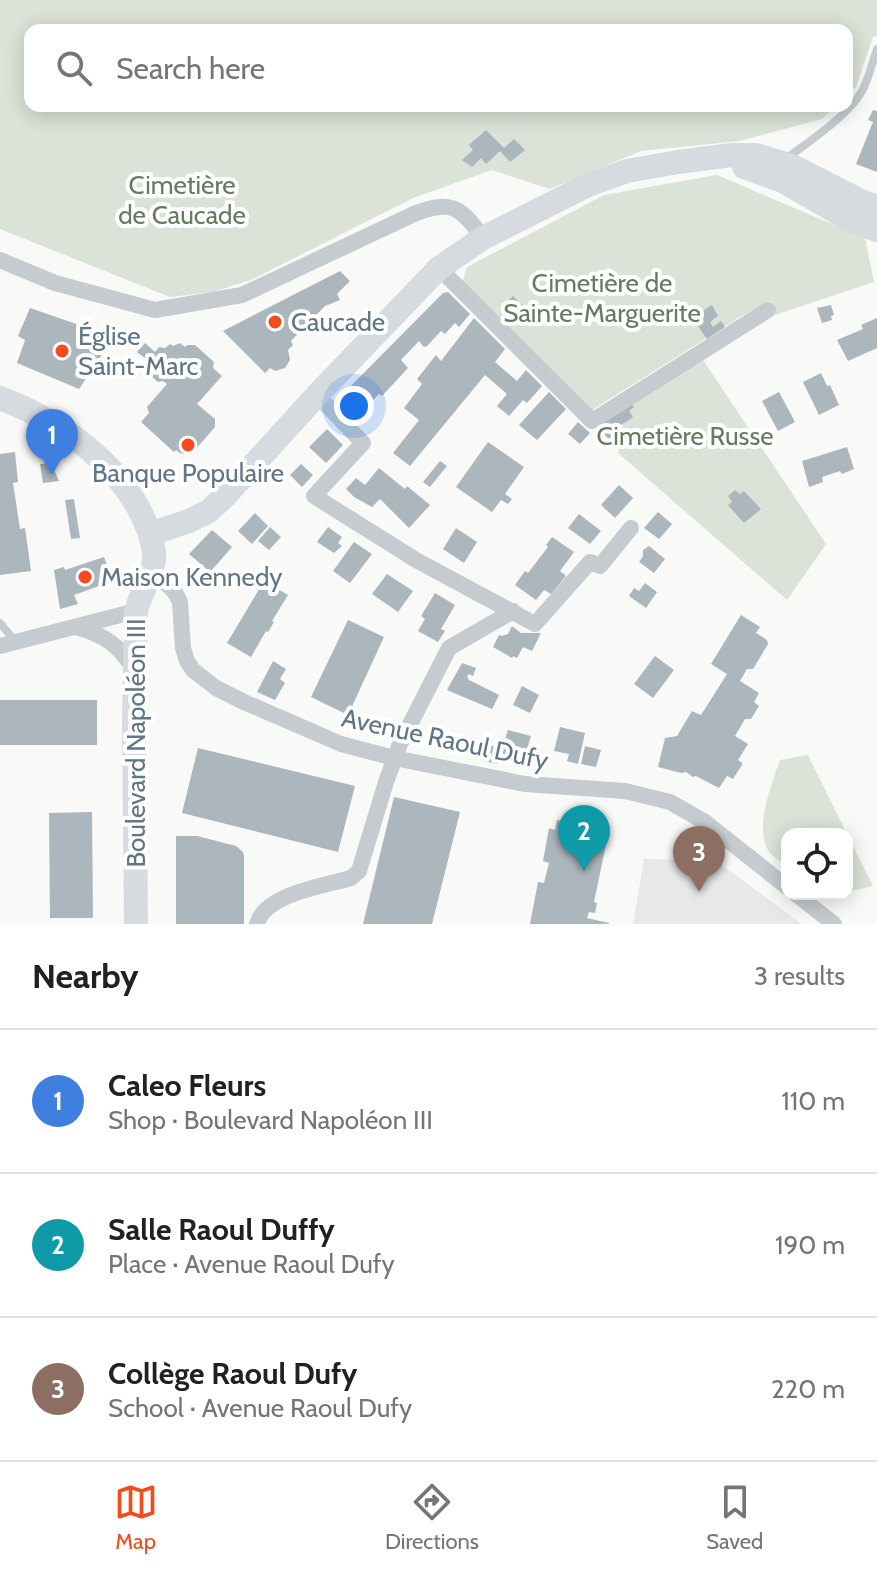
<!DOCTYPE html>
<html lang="en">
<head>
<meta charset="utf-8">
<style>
  body { margin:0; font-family:Cabin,sans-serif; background:#f2f2f2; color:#202124 }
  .controls { position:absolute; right:24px; bottom:24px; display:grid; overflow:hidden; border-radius:16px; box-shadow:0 4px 20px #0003 }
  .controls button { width:72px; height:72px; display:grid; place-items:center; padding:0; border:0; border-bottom:2px solid #e0e0e0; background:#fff; color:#202124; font:40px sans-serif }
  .you { position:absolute; left:354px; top:406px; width:28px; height:28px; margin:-20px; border:6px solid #fff; border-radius:50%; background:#1a73e8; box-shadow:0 0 0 12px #1a73e833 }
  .badge { display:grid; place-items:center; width:52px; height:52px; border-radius:50%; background:#f54a1a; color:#fff; font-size:26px; font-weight:700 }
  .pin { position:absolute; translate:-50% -66px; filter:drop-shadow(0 2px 4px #0008) }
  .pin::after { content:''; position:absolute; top:42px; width:28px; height:24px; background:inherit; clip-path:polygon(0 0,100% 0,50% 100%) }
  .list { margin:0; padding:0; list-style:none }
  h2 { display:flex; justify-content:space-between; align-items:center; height:104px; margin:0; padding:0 32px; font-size:34px }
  h2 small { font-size:26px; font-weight:400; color:#757577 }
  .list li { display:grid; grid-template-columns:52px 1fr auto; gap:24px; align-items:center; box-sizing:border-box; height:144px; padding:0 32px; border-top:2px solid #e0e0e0 }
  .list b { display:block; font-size:30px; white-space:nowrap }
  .list p { margin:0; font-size:26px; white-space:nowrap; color:#757577 }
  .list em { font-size:26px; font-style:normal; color:#757577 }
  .icon { flex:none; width:44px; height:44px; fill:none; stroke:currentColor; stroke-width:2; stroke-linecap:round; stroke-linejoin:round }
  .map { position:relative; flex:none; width:877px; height:924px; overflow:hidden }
  .search { position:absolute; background:#fff; box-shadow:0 4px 20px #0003; left:24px; right:24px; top:24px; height:88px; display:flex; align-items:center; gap:20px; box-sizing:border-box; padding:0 28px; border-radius:16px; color:#757577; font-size:30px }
  .sheet { height:536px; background:#fff }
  nav { display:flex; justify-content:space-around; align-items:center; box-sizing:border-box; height:112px; border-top:2px solid #e0e0e0; background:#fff; font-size:22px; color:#757577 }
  nav a { display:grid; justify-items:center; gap:4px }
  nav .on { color:#f54a1a }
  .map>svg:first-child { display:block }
</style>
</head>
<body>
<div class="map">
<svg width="877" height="924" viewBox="0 0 877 924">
  <rect width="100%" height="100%" fill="#f9f9f7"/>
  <polygon fill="#e7e8e8" points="644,859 715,860 802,924 633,924"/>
  <g fill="#dbe2d7">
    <polygon points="0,0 877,0 877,36 873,37 856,87 847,95 847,30 30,30 30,106 835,106 822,119 740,141 641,151 550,189 492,170 413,198 253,279 213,292 170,297 0,229"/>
    <polygon points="717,175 865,238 874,282 775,315 771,301 740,317 589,412 461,287 467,267 604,195"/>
    <polygon points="701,357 826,544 787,600 618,453 626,406"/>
    <path d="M808 755 847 834H787V865C782 862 774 858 771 854 752 832 772 783 780 760Z"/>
    <polygon points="847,834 873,886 847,892"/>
  </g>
  <g fill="#acb6bd">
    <polygon points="873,110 877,111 877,172 856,164 873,122 868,120"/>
    <polygon points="486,130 504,148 514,139 525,150 510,162 500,151 486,164 481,158 472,167 462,160 473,150 469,145"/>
    <polygon points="340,271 350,281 337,294 340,300 325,306 291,341 293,345 288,350 290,360 285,368 275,371 270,368 265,373 223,331"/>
    <polygon points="448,292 470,314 459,327 455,323 445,334 441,331 427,346 424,347 419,341 401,360 408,368 382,396 379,394 350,423 331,406 443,293"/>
    <polygon points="513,296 531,313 522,323 509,311 507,313 503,309 504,305"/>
    <polygon points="712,305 718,316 710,322 713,327 721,321 725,327 707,339 692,318"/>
    <polygon points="831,305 834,315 831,316 832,320 822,323 817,308"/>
    <polygon points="30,308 88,328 96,336 102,333 109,338 109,346 105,349 102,349 103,353 79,389 17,363 25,340 18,336"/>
    <polygon points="474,318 505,349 495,362 517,381 526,370 542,386 527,403 523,400 509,416 497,406 507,394 485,375 410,466 393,453 419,420 404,408 422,384 417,379 436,355 441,361"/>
    <polygon points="877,318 877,348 848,361 837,340 863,329 861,325"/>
    <polygon points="145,343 155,352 159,347 165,348 170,344 173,346 180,343 185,347 187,345 195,345 214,362 213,368 222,376 197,404 215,419 215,427 194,451 192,449 188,454 180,453 176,450 174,452 141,422 149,413 147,407 167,384 163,381 158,382 144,370 143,365 147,360 137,352"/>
    <polygon points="821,373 827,386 830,385 839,405 819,415 803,382"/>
    <polygon points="549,392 566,409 537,440 519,425"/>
    <polygon points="779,392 795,422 778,431 762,401"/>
    <polygon points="629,401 634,407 629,411 633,417 618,427 629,438 619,448 599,430 601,422"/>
    <polygon points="578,422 590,433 580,444 568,434"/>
    <polygon points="327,429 343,445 326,463 309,447"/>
    <polygon points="488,442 524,467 505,494 512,499 508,504 501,500 492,512 456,487"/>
    <polygon points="847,447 854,469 842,474 840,471 822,477 823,482 809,487 802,461"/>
    <polygon points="15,452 18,482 13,483 20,529 25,528 31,571 0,575 0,454"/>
    <polygon points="440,461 447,466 430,487 423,482"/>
    <polygon points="51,463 59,481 43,483 40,464"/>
    <polygon points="301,464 313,475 302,487 290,475"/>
    <polygon points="379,468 405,489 407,486 430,505 409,528 380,499 372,507 354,497 346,489 356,478 365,485"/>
    <polygon points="619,485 633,498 615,518 601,505"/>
    <polygon points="735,490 740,494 744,491 761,509 744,523 728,505 732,502 728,496"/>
    <polygon points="74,499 80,538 71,539 65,500"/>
    <polygon points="658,512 672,524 659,539 644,528"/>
    <polygon points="255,513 268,526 252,544 238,531"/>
    <polygon points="579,514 601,531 590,544 568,528"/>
    <polygon points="270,527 281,537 269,550 258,541"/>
    <polygon points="328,527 342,537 338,543 342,546 334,553 317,542"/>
    <polygon points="456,528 477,542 464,563 443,549"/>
    <polygon points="212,530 232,547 210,572 189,554"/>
    <polygon points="552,537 574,552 560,571 566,576 551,594 544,590 536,600 515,585 525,571 528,573 548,547 546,545"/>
    <polygon points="354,542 372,554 350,583 333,571"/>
    <polygon points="649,546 665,559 654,573 639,562 643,556 643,550"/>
    <polygon points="104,557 113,581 74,595 78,604 60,609 54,570 64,567 65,570"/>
    <polygon points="387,574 413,591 398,612 372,594"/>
    <polygon points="264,581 288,595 272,621 274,622 268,632 266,631 251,657 227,643"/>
    <polygon points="645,583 657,592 646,608 629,596 634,588 639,591"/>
    <polygon points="435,593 455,605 441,629 445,631 438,642 418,631 425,619 421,616"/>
    <polygon points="741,615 760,627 756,633 767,640 768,644 753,669 747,669 740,681 759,693 754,702 759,706 751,719 745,719 735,736 748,744 738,760 742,763 742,765 733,779 727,776 719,788 696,776 693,777 686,772 681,773 658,767 665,738 677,736 692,711 701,715 727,674 711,664"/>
    <polygon points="348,620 384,637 348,715 311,697"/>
    <polygon points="512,626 521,633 541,633 532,651 523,647 517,658 513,656 512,658 493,647 499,635 502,636 508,634"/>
    <polygon points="655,656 674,670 653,698 634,684"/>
    <polygon points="273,661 286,669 280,679 285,683 275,700 257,692"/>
    <polygon points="462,663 476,668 473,676 469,674 467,677 469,680 499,695 492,709 447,690"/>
    <polygon points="522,686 539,695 530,713 513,705"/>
    <rect x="0" y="700" width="97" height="45"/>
    <polygon points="560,727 585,733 578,764 567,761 569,754 554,751"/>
    <polygon points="508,730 531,736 524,759 503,754 498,764 484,761 476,756 483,742 502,749"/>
    <polygon points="585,746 601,750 596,767 581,764"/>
    <polygon points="198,748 355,786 338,852 182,813"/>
    <polygon points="394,797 460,812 432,924 363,924"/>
    <polygon points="92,812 93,918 50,918 49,813"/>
    <polygon points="557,820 609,830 594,902 597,903 595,913 589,912 587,918 609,923 609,924 530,924 538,882 544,883 549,863 543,861 549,828 555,830"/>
    <polygon points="176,836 197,836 236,846 243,852 244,856 244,924 176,924"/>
  </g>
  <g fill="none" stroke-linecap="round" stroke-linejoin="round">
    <g stroke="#c6cbcf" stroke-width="8">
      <path d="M786 159C808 142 849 115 862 91 869 79 872 63 877 49"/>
      <polyline points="0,623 15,641"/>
    </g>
    <g stroke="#c6cbcf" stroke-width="16">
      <path d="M0 260 55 283 155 310 242 295 414 214C451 199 461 207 483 238"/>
      <polyline points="439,268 592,421 768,310"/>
      <polyline points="317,395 363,443 314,496 416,560 535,624 590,562 600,566 631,528"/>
      <polyline points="149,575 168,585 176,594 180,602 183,648 187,661 193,670 216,688 244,702 341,744 394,758 525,784 625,791 670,802 705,822 787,887"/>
      <path d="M76 627C105 635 119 645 135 671"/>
      <polyline points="0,646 136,611"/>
      <polyline points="796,894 834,924"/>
      <path d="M257 924C265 894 324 886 351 878L359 871 386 782 400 744 449 648 513 611"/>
    </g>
    <g stroke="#d6dbdf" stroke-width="24">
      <polyline points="744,167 783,181 852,221 877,230"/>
      <path d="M0 398C62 422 124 465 148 529 151 538 155 549 154 559 153 575 140 594 136 611L134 722 136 924"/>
      <polyline points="150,534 189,521 209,511 226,495 317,395 439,268 483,238 588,185 627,171 678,162 732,155 756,155 792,166 861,201 877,207"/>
    </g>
  </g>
  <g fill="#f54a1a" stroke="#fff" stroke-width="3">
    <circle cx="275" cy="322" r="8"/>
    <circle cx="62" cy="351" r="8"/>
    <circle cx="188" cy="445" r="8"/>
    <circle cx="85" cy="577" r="8"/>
  </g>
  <g text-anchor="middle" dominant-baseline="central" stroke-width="8" stroke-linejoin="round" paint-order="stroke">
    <g font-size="26" fill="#667b61" stroke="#fff">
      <text x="182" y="185">Cimetière<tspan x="182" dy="30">de Caucade</tspan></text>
      <text x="602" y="283">Cimetière de<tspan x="602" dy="30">Sainte-Marguerite</tspan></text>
      <text x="685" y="436">Cimetière Russe</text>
    </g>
    <g font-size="26" fill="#617685" stroke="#fff" text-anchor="start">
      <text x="291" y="322">Caucade</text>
      <text x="78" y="336">Église<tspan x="78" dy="30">Saint-Marc</tspan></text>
      <text x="188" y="473" text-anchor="middle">Banque Populaire</text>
      <text x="101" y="577">Maison Kennedy</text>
    </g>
    <g font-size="26" fill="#617685" stroke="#fff">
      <text transform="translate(445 739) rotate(12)">Avenue Raoul Dufy</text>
      <text transform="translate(136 743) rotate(-90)">Boulevard Napoléon III</text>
    </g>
  </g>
</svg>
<div class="controls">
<button><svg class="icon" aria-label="locate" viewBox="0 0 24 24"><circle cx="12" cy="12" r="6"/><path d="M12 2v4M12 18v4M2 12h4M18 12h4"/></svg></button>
</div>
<div class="you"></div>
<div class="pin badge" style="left:52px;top:475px;background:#3f7fe0">1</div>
<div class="pin badge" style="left:584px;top:871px;background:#0f9aa8">2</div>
<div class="pin badge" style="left:699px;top:892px;background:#8d6e63">3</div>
<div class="search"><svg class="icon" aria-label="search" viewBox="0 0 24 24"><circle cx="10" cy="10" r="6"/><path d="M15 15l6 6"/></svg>Search here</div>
</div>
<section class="sheet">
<h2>Nearby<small>3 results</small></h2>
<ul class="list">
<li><span class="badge" style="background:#3f7fe0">1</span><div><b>Caleo Fleurs</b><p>Shop · Boulevard Napoléon III</p></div><em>110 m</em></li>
<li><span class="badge" style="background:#0f9aa8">2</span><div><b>Salle Raoul Duffy</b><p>Place · Avenue Raoul Dufy</p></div><em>190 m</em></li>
<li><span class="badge" style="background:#8d6e63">3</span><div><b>Collège Raoul Dufy</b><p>School · Avenue Raoul Dufy</p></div><em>220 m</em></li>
</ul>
</section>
<nav>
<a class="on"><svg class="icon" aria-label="map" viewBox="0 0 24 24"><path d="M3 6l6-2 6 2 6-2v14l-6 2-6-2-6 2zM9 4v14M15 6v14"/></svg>Map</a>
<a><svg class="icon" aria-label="directions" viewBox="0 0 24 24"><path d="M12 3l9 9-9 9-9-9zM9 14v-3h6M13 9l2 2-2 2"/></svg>Directions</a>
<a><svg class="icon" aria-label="saved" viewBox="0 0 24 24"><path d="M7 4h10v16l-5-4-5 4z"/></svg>Saved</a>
</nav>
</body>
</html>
